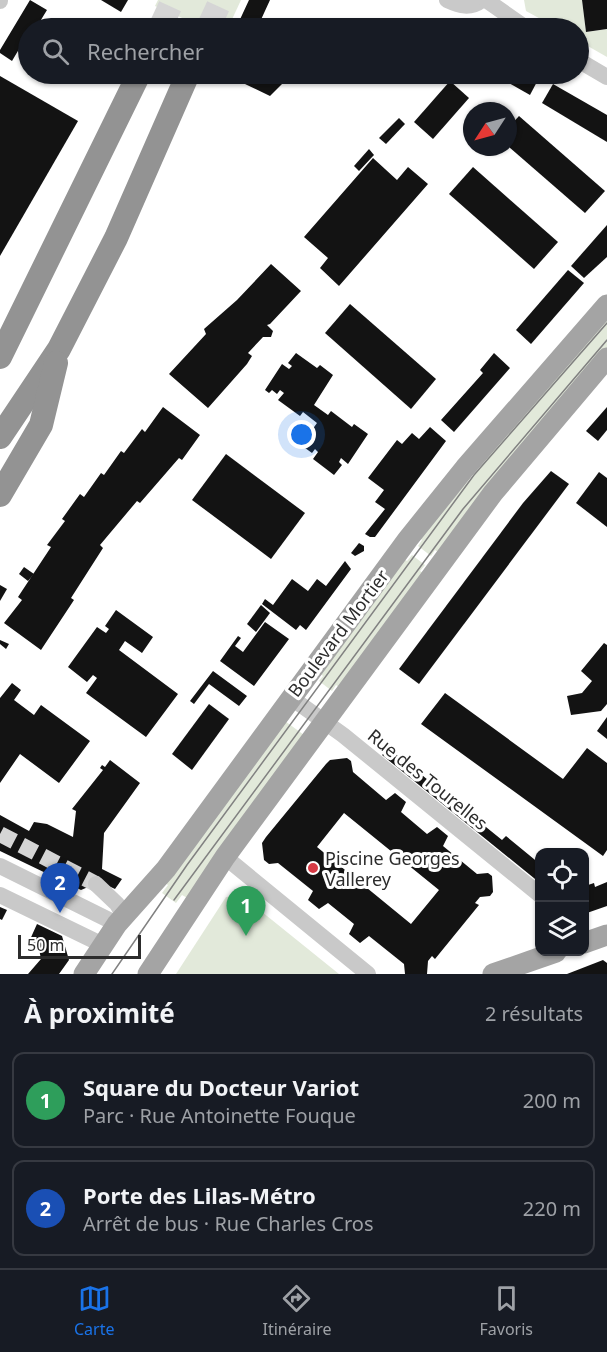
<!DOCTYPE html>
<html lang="fr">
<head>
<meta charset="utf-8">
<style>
  body { margin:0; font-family:"Noto Sans",sans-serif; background:#20242c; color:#f1f3f6 }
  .controls { position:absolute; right:18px; bottom:18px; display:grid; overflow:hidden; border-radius:12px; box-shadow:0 2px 4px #0004 }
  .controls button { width:54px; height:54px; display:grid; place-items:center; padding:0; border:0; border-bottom:2px solid #363941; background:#171b24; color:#f1f3f6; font:30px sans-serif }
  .compass { position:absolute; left:463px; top:102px; width:54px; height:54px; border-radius:50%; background:#171b24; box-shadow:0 2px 4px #0004; rotate:234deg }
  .scale { position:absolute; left:18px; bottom:15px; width:123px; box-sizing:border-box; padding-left:6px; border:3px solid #2c2c2c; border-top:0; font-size:16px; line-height:21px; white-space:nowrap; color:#2c2c2c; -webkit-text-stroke:4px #fff; paint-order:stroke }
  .you { position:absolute; left:302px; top:435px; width:21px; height:21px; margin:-15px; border:4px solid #fff; border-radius:50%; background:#1a73e8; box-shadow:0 0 0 9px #1a73e833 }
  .badge { display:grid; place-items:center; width:39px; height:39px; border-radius:50%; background:#1a73e8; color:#fff; font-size:20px; font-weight:700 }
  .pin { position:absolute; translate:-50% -50px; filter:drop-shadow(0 2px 3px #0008) }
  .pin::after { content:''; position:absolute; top:32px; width:21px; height:18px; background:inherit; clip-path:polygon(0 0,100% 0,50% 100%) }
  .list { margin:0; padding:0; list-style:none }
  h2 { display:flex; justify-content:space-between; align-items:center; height:78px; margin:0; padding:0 24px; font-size:26px }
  h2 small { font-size:20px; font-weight:400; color:#9ea1a6 }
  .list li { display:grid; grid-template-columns:39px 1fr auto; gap:18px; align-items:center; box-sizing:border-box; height:96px; margin:0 12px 12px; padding:0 12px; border:2px solid #363941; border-radius:12px }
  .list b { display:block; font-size:22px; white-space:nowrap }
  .list p { margin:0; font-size:20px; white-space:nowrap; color:#9ea1a6 }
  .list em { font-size:20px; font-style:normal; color:#9ea1a6 }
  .icon { flex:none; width:33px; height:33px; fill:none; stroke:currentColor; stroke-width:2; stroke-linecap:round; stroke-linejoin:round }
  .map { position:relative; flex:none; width:607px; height:974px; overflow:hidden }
  .search { position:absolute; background:#171b24; box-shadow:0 2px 4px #0004; left:18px; right:18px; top:18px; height:66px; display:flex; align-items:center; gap:15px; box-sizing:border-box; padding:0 21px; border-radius:33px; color:#9ea1a6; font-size:22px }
  .sheet { height:294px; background:#171b24 }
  nav { display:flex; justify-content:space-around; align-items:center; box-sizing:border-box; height:84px; border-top:2px solid #363941; background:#171b24; font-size:16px; color:#9ea1a6 }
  nav a { display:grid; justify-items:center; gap:3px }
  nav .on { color:#1a73e8 }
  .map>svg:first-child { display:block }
</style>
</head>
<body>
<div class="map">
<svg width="607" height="974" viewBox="0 0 607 974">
  <rect width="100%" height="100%" fill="#fff"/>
  <g fill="#e2e9da">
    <polygon points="158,0 241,0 228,28 205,28 155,6"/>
    <polygon points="524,0 582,0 586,32 607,29 607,57 579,41 578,28 557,28 526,11"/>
    <polygon points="607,316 607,348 526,439 439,553 435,550 431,556 418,546 422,540 420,538"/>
    <polygon points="412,555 425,565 420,571 423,573 339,687 336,685 332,691 319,681 323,676 320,673 404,559 407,561"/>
    <polygon points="285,721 304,735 189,899 182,895 176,903 162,893 168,885 165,883"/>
    <polygon points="241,895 339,974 176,974 226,897"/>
  </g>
  <g fill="#131313" fill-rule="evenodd">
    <polygon points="30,0 47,10 36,28 28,28 28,41 25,39 12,61 0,53 0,50"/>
    <polygon points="101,0 128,0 121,12"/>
    <polygon points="249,0 270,0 259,24 270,28 236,28"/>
    <polygon points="582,0 607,0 607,29 586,32"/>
    <polygon points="224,74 292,74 270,96"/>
    <polygon points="493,74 535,74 540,76 530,95"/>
    <polygon points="0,76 78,121 0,256"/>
    <polygon points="450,81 469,98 433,139 414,122"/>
    <polygon points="553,84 607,115 607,142 542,103"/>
    <polygon points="519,116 605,191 585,213 509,147 508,128"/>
    <polygon points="399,118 405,124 386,144 379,138"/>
    <polygon points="369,149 374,155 359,171 354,166"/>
    <polygon points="373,158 397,180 408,167 428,184 339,286 320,268 328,258 304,237"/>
    <polygon points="473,167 558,242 534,269 449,194"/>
    <polygon points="607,225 607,257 584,278 571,266"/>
    <polygon points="271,264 301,291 270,324 267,325 273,331 271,337 263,337 248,353 252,356 247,364 208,408 169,374 206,334 204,329 237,300"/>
    <polygon points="568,270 584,283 531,344 516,330"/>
    <polygon points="350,304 436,379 411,409 325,333"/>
    <polygon points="296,353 317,368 320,365 333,375 314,405 328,415 331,411 352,427 354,424 368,434 348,464 341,458 339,462 342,465 334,475 313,459 318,452 315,449 312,453 301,445 317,423 303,412 300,416 278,400 284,393 280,390 277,394 272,390 269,393 265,390 282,364 289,369 292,366 288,363"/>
    <polygon points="494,353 510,368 454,432 441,420 483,373 480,370"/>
    <polygon points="163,407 200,435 182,460 179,458 140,503 137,501 100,545 103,548 71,598 74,600 41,650 4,623 22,600 18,597 51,547 47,545 65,521 62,519 80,494 84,497 101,473 104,475 121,451 124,453 142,429 145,432"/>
    <polygon points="607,407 607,430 598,441 586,431"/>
    <polygon points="430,427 446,441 375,537 370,537 365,534 385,509 375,502 384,490 368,478 397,440 402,444 412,433 419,439"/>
    <polygon points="226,454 305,513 271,559 192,500"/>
    <polygon points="551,471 569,484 419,684 399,669 523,503"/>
    <polygon points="599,472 607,478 607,527 576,503"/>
    <polygon points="359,543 364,546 364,551 355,556 351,553"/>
    <polygon points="345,561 351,569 306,630 300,625 296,630 262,604 265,599 273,605 292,579 308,591 317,579 326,586"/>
    <polygon points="24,567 34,574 28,581 19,574"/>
    <polygon points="0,585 7,589 0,601"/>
    <polygon points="261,605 270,613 256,632 247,624"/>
    <polygon points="116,610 153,637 142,653 125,641 119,650 178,694 146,737 86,693 97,678 93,675 87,682 68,667 97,627 106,633 109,629 105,626"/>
    <polygon points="265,622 289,639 254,686 220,661 238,636 241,638 235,646 243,652"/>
    <polygon points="0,640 9,644 6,649 0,644"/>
    <polygon points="604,643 607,645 607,704 601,711 571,715 567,696 582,693 592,681 581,671"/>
    <polygon points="213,671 247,696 239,706 209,684 194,704 190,701"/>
    <polygon points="12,683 21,690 14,700 34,715 41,705 90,741 59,783 20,754 0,783 0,698"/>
    <polygon points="445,693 563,779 587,748 607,763 607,850 603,856 421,724"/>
    <polygon points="209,704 229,719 192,770 172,754"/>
    <polygon points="607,717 607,739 597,731"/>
    <polygon points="390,746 398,752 396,754 502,840 506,836 540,864 540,883 382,755"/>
    <path d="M347 758 351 761 353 772 386 800 395 793 406 802 401 812 427 834 437 827 448 836 443 846 477 874 488 873 492 876 493 892 490 896 480 897 475 903 479 905 435 959 432 956 428 961 427 974H405L404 964 369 936 360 943 349 934 354 924 328 903 319 909 308 900 313 891 278 863 269 864 264 860 262 843 266 837 326 764 330 760ZM344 813 439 890 411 924 317 847Z"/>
    <polygon points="110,760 140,783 104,833 102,869 122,879 115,889 100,882 81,890 0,851 0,815 29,831 34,822 47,824 73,837 76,811 72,809 103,770 100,768 102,765 105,767"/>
    <polygon points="607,882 607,906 584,914 584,891 589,889 588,885 594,883 595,887"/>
    <polygon points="0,907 7,910 2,920 0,919"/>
    <polygon points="37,924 62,936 69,960 59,974 28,974 41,959 39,949 28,944"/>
    <polygon points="603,960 607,963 607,974 567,974"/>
  </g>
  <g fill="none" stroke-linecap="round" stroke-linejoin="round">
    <polyline stroke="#d5d5d5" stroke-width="16" stroke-dasharray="16 8" stroke-linecap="butt" points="0,834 96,884"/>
    <g stroke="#d5d5d5" stroke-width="24" stroke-dasharray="24 12" stroke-linecap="butt">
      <polyline points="160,28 173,0"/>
      <polyline points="208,28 221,0"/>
    </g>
    <g stroke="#c9c9c9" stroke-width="16">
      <path d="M447 0C460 6 470 9 482 0"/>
      <polyline points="486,0 526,28"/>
      <polyline points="0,1 0,0"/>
      <polyline points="578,60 607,77"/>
      <polyline points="290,697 343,735 540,895"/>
      <polyline points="225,857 368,974"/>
      <polyline points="0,866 117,924"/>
      <polyline points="96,884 117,904 124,916"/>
      <polyline points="0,895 103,945"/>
    </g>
    <g stroke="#a4a4a4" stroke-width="21">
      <polyline points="584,943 607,935"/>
      <polyline points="84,974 117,924 166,869 408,539 465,468 607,305"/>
      <polyline points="148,974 225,857 493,493 607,358"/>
      <polyline points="493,974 556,952"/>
    </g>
    <g stroke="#939393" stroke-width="24">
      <polyline points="0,357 139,74"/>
      <polyline points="0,437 59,349 116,238 188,74"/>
      <polyline points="0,495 41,425 56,363"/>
    </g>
    <g stroke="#818181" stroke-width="1.5">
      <polyline points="174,900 463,509 607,340"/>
      <polyline points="112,974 187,865 474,475 607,323"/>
    </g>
  </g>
  <circle fill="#d73a45" stroke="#fff" stroke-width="2" cx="313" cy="868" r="6"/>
  <g text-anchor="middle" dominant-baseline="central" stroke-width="6" stroke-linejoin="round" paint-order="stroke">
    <g font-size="18" fill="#2c2c2c" stroke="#fff">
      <text transform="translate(338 633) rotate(-53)">Boulevard Mortier</text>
      <text transform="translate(428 779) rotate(39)">Rue des Tourelles</text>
    </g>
    <g font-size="18" fill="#2c2c2c" stroke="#fff" text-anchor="start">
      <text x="325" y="858">Piscine Georges<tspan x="325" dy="21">Vallerey</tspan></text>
    </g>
  </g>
</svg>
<div class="controls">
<button><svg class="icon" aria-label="locate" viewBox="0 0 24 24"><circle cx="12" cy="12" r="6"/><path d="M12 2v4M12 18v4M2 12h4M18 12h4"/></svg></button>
<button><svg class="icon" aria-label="layers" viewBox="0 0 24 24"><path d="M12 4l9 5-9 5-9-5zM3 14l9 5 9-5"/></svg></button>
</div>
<svg class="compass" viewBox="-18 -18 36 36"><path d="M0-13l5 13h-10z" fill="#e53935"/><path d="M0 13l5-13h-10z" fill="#9ea1a6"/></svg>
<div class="scale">50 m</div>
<div class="you"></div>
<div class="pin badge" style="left:246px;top:936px;background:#2e9e5b">1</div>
<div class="pin badge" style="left:60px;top:913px;background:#1a4fb4">2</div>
<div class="search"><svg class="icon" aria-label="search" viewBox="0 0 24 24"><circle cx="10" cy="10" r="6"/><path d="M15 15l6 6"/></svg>Rechercher</div>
</div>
<section class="sheet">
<h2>À proximité<small>2 résultats</small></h2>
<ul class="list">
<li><span class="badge" style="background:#2e9e5b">1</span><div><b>Square du Docteur Variot</b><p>Parc · Rue Antoinette Fouque</p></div><em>200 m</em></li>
<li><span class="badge" style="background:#1a4fb4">2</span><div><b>Porte des Lilas-Métro</b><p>Arrêt de bus · Rue Charles Cros</p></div><em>220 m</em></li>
</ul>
</section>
<nav>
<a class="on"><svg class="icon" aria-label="map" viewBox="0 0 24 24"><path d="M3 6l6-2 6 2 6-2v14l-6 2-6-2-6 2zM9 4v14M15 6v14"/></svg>Carte</a>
<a><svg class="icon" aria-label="directions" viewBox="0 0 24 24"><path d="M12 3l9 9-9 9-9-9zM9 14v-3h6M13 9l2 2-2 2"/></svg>Itinéraire</a>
<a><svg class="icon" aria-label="saved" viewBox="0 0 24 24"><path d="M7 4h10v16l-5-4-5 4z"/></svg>Favoris</a>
</nav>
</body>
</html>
